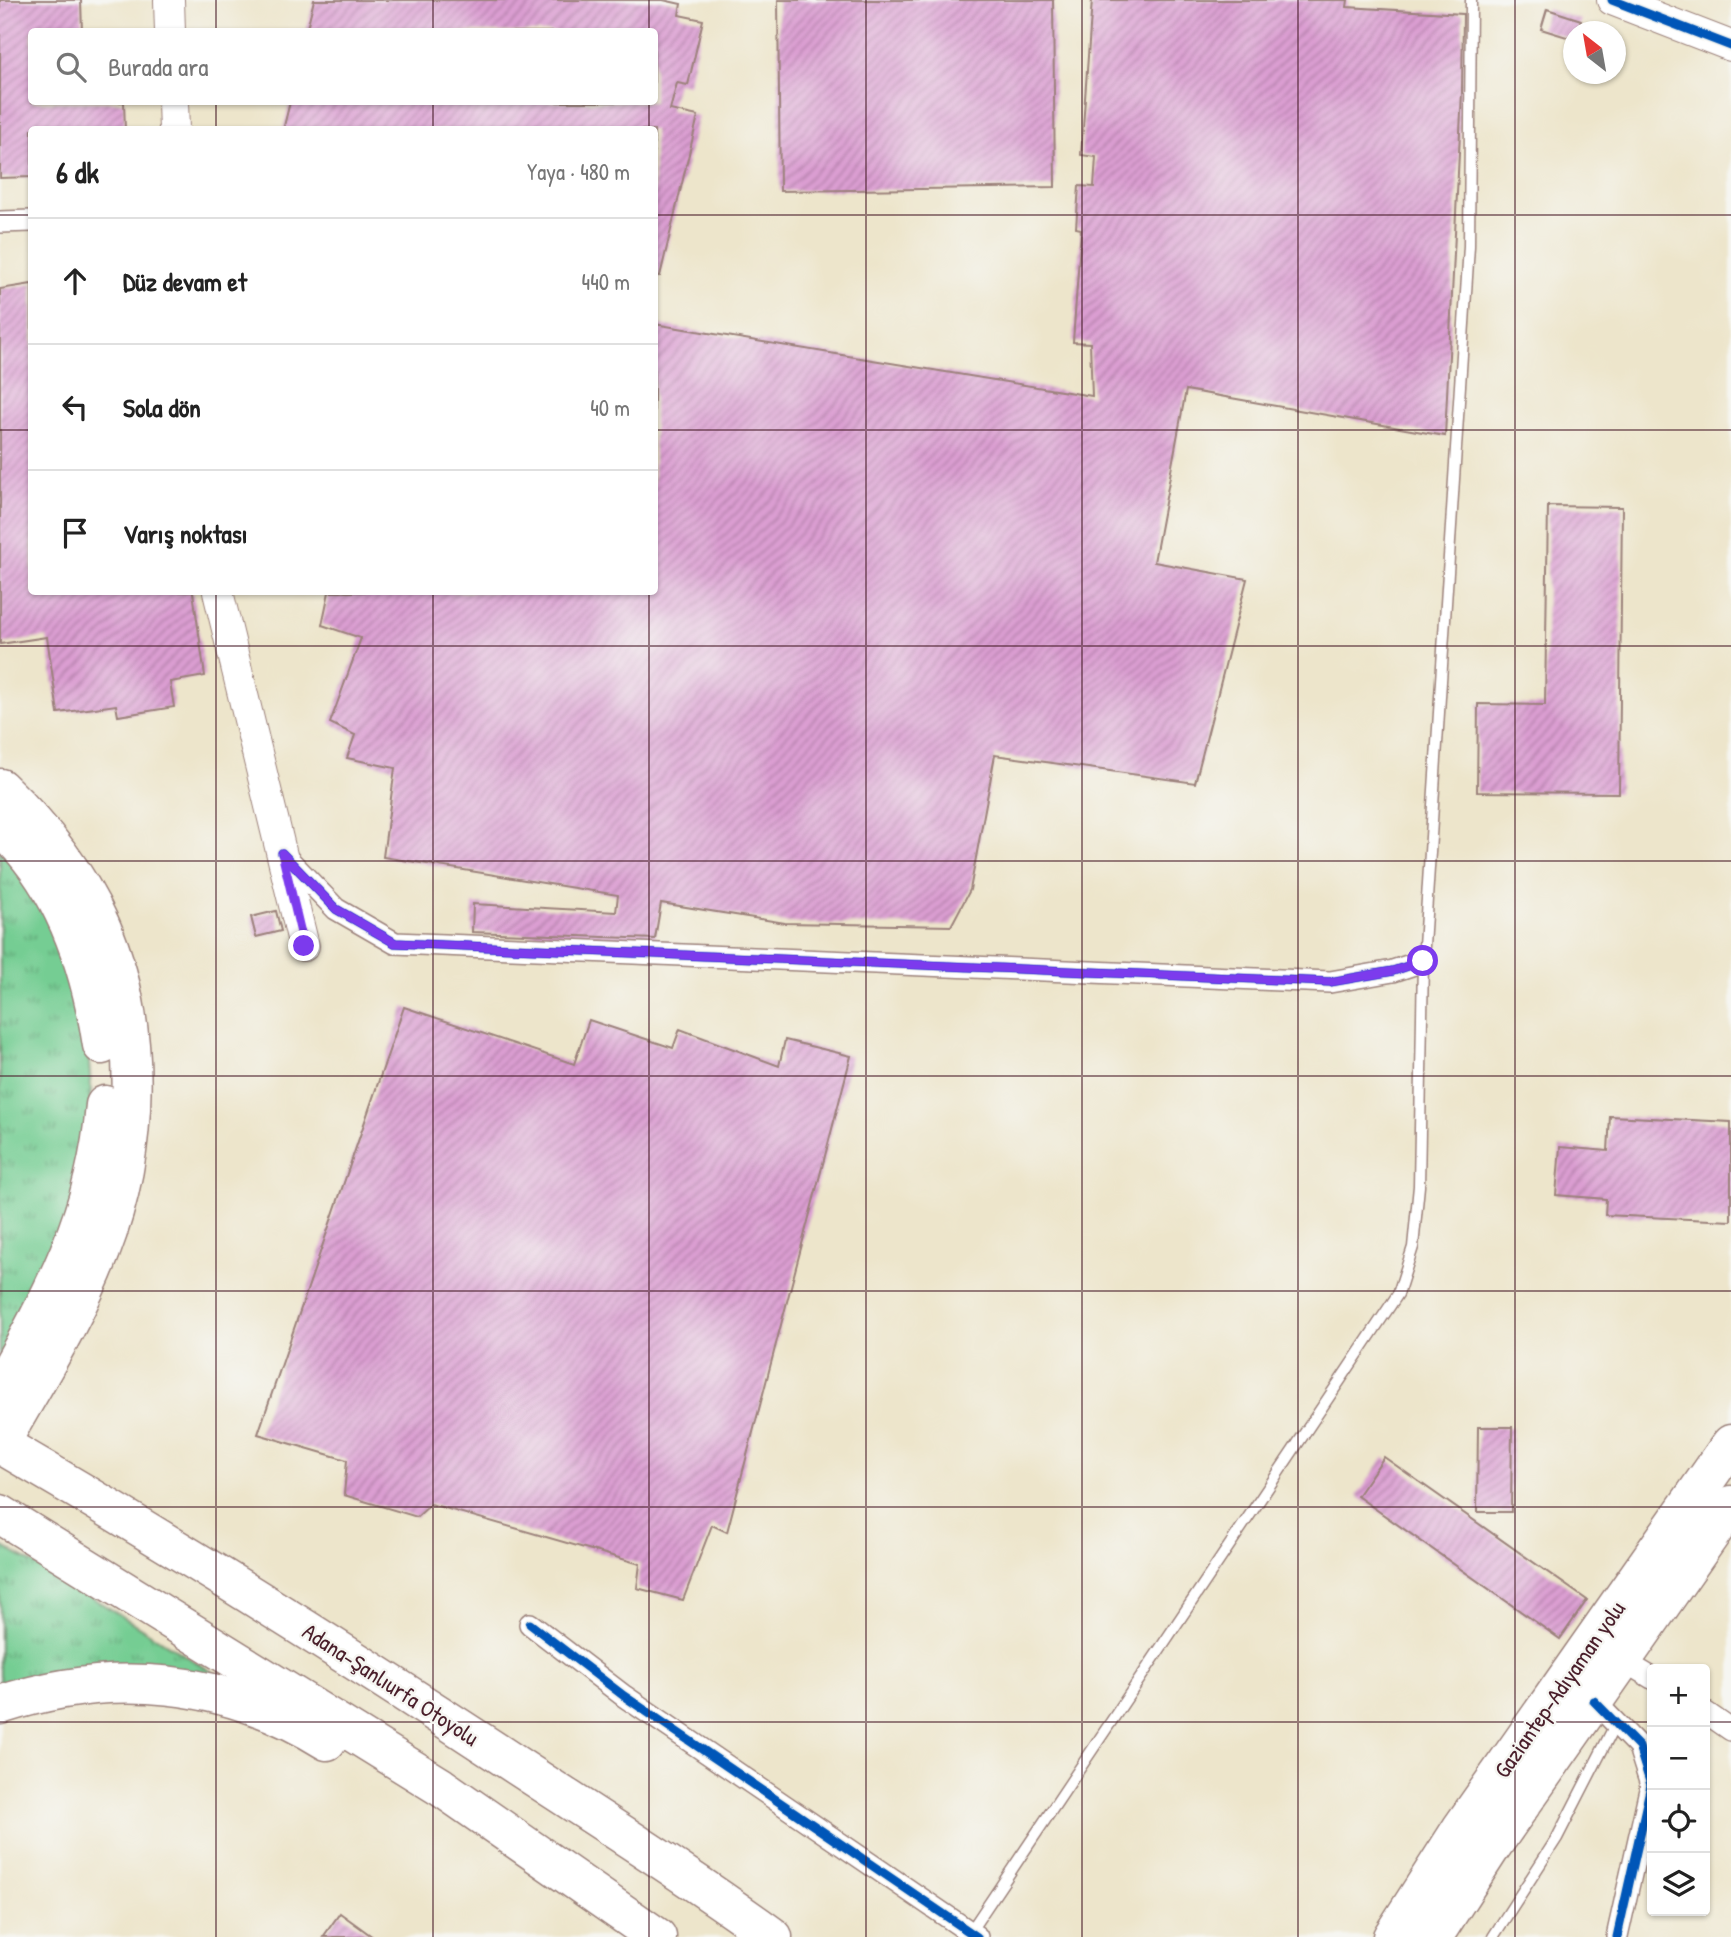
<!DOCTYPE html>
<html lang="tr">
<head>
<meta charset="utf-8">
<style>
  body { margin:0; font-family:"Patrick Hand",sans-serif; background:#f6f6f6; color:#222 }
  .controls { position:absolute; right:21px; bottom:21px; display:grid; overflow:hidden; border-radius:7px; box-shadow:0 2px 5px #0004 }
  .controls button { width:63px; height:63px; display:grid; place-items:center; padding:0; border:0; border-bottom:2px solid #e0e0e0; background:#fff; color:#222; font:35px sans-serif }
  .compass { position:absolute; left:1563px; top:21px; width:63px; height:63px; border-radius:50%; background:#fff; box-shadow:0 2px 5px #0004; rotate:329deg }
  .stop { position:absolute; width:21px; height:21px; margin:-16px; border:5px solid #7c3aed; border-radius:50%; background:#fff }
  .stop.end { background:#7c3aed; border-color:#fff; box-shadow:0 2px 7px #0008 }
  .list { margin:0; padding:0; list-style:none }
  h2 { display:flex; justify-content:space-between; align-items:center; height:91px; margin:0; padding:0 28px; font-size:30px }
  h2 small { font-size:23px; font-weight:400; color:#767676 }
  .list li { display:grid; grid-template-columns:46px 1fr auto; gap:21px; align-items:center; box-sizing:border-box; height:126px; padding:0 28px; border-top:2px solid #e0e0e0 }
  .list b { display:block; font-size:26px; white-space:nowrap }
  .list em { font-size:23px; font-style:normal; color:#767676 }
  .icon { flex:none; width:38px; height:38px; fill:none; stroke:currentColor; stroke-width:2; stroke-linecap:round; stroke-linejoin:round }
  .map { position:relative; flex:none; width:1731px; height:1937px; overflow:hidden }
  .search { position:absolute; background:#fff; box-shadow:0 2px 5px #0004; left:28px; top:28px; width:630px; height:77px; display:flex; align-items:center; gap:18px; box-sizing:border-box; padding:0 24px; border-radius:7px; color:#767676; font-size:26px }
  .panel { position:absolute; background:#fff; box-shadow:0 2px 5px #0004; left:28px; top:126px; width:630px; height:469px; border-radius:7px }
  .map>svg:first-child { display:block }
</style>
</head>
<body>
<div class="map">
<svg width="1731" height="1937" viewBox="0 0 1731 1937">
  <defs>
    <pattern id="grass-tufts" width="24" height="20" patternUnits="userSpaceOnUse" patternTransform="scale(1.75)"><rect width="24" height="20" fill="#75cd93"/><path d="M3 7l-1-3M5 7V3M7 7l1-3M15 17l-1-3M17 17v-4M19 17l1-3" fill="none" stroke="#62a678"/></pattern>
    <pattern id="building-hatch" width="6" height="6" patternUnits="userSpaceOnUse" patternTransform="scale(1.75)"><rect width="6" height="6" fill="#db9ed2"/><path d="M-1 1l2-2M0 6l6-6M5 7l2-2" fill="none" stroke="#b480ab"/></pattern>
  </defs>
  <rect width="100%" height="100%" fill="#f6f6f2"/>
  <filter id="ink" filterUnits="userSpaceOnUse"><feTurbulence type="fractalNoise" baseFrequency=".0143" numOctaves="2"/><feDisplacementMap in="SourceGraphic" scale="14" xChannelSelector="R" yChannelSelector="G"/><feConvolveMatrix kernelMatrix="1 2 1 2 8 2 1 2 1" color-interpolation-filters="sRGB"/></filter>
  <filter id="wash" filterUnits="userSpaceOnUse"><feTurbulence type="fractalNoise" baseFrequency=".00686" numOctaves="4" result="noise"/><feDisplacementMap in="SourceGraphic" scale="28" xChannelSelector="R" yChannelSelector="G"/><feGaussianBlur stdDeviation="1.57" result="paint"/><feColorMatrix in="noise" values="0 0 0 0 0 0 0 0 0 0 0 0 0 0 0 0 0 1.4 0 .05"/><feComposite in="paint" operator="in"/></filter>
  <g filter="url(#wash)">
    <rect width="100%" height="100%" fill="#ede5cb"/>
    <g fill="url(#grass-tufts)" stroke="#60765f" stroke-width="2">
      <polygon points="0,848 53,923 86,1026 91,1088 86,1146 73,1211 0,1365"/>
      <polygon points="0,1545 75,1587 233,1685 0,1697"/>
    </g>
    <g id="blocks">
      <g fill="url(#building-hatch)">
        <polygon points="0,0 81,0 82,32 32,32 32,102 124,102 125,130 32,130 32,177 0,178"/>
        <polygon points="314,0 663,0 681,4 679,15 703,20 688,85 677,83 670,110 698,116 660,276 654,276 654,130 283,130 290,102 654,102 654,32 306,32"/>
        <polygon points="778,0 1053,0 1055,187 780,191"/>
        <polygon points="1092,0 1348,0 1347,7 1463,14 1462,92 1445,436 1186,390 1154,562 1247,579 1195,783 995,755 970,890 951,926 785,923 661,903 655,939 472,932 473,904 616,912 618,895 383,857 395,768 347,758 355,735 330,723 361,638 322,625 329,592 654,592 654,324 1092,396 1090,343 1073,342 1081,229 1076,228 1079,186 1094,187 1096,157 1081,155"/>
        <polygon points="1547,9 1581,20 1577,32 1573,32 1573,39 1541,29"/>
        <polygon points="32,284 32,592 193,592 205,676 170,682 174,707 118,716 116,705 58,713 47,637 0,644 0,289"/>
        <polygon points="1548,506 1622,507 1619,793 1477,792 1478,704 1545,705"/>
        <polygon points="276,911 281,931 256,937 251,917"/>
        <polygon points="404,1007 574,1064 589,1020 673,1048 680,1029 779,1066 785,1040 851,1056 727,1532 712,1525 683,1600 637,1588 640,1564 431,1504 417,1517 344,1495 347,1460 258,1434"/>
        <polygon points="1610,1116 1731,1122 1731,1221 1605,1215 1606,1199 1556,1195 1560,1147 1608,1151"/>
        <polygon points="1478,1427 1512,1427 1511,1512 1477,1512"/>
        <polygon points="1384,1457 1587,1600 1560,1639 1357,1496"/>
        <polygon points="340,1913 373,1937 323,1937"/>
      </g>
    </g>
  </g>
  <g filter="url(#ink)">
    <use href="#blocks" fill-opacity="0" stroke="#9c827b" stroke-width="2"/>
    <g fill="none" stroke-linecap="round" stroke-linejoin="round">
      <defs>
        <g id="lane">
          <polyline points="970,1932 1398,1294 1413,1247 1419,1186 1423,961 1469,246 1471,0"/>
          <polyline points="1493,1937 1557,1838 1616,1723"/>
        </g>
        <g id="street">
          <polyline points="0,222 32,221"/>
          <polyline points="282,853 336,909 395,943 1330,982 1393,971 1423,961"/>
          <polyline points="530,1624 624,1696 977,1937"/>
          <polyline points="1622,1660 1652,1678"/>
          <polyline points="1594,1701 1639,1747 1651,1785 1617,1937"/>
          <polyline points="1705,1712 1731,1730"/>
        </g>
        <g id="secondary">
          <polyline points="169,0 170,32"/>
          <polyline points="1612,0 1731,46"/>
          <polyline points="173,102 174,130"/>
          <polyline points="218,592 304,946"/>
        </g>
        <g id="highway">
          <path d="M0 788C42 828 76 871 100 924 144 1023 140 1151 101 1251 75 1319 36 1380 0 1444"/>
          <path d="M0 826C62 881 90 965 102 1045"/>
          <path d="M0 1388C52 1296 97 1213 105 1105"/>
          <path d="M0 1444C177 1547 351 1656 522 1769 606 1824 692 1878 773 1937"/>
          <polyline points="0,1514 441,1787 657,1937"/>
          <path d="M0 1705C112 1668 226 1678 327 1741"/>
          <polyline points="1392,1937 1461,1829 1731,1444"/>
          <polyline points="1433,1937 1490,1849 1731,1505"/>
        </g>
      </defs>
      <use href="#lane" stroke="#9c827b" stroke-width="13"/>
      <use href="#street" stroke="#9c827b" stroke-width="24"/>
      <use href="#secondary" stroke="#9c827b" stroke-width="32"/>
      <use href="#highway" stroke="#9c827b" stroke-width="41"/>
      <use href="#lane" stroke="#fff" stroke-width="10"/>
      <use href="#street" stroke="#fff" stroke-width="21"/>
      <use href="#secondary" stroke="#fff" stroke-width="30"/>
      <use href="#highway" stroke="#fff" stroke-width="38"/>
      <defs>
        <g id="cycleway">
          <polyline points="1612,0 1731,46"/>
          <polyline points="282,853 336,909 395,943 1330,982 1393,971 1423,961"/>
          <polyline points="530,1624 624,1696 977,1937"/>
          <polyline points="1594,1701 1639,1747 1651,1785 1617,1937"/>
        </g>
      </defs>
      <use href="#cycleway" stroke="#f6f6f2" stroke-width="13"/>
      <use href="#cycleway" stroke="#0057b8" stroke-width="9"/>
    </g>
  </g>
  <g fill="none" stroke-linecap="round" stroke-linejoin="round" filter="url(#ink)">
    <polyline stroke="#7c3aed" stroke-width="9" points="304,946 282,853 336,909 395,943 1330,982 1393,971 1423,961"/>
  </g>
  <path fill="none" stroke="#4a1f2b" stroke-width="2" stroke-opacity="0.55" d="M216 0V32M433 0V32M649 0V32M866 0V1937M1082 0V1937M1298 0V1937M1515 0V1937M216 102V130M433 102V130M649 102V130M0 215H32M654 215H1731M0 430H32M654 430H1731M216 592V1937M433 592V1937M649 592V1937M0 646H1731M0 861H1731M0 1076H1731M0 1291H1731M0 1507H1731M0 1722H1652M1705 1722H1731"/>
  <g text-anchor="middle" dominant-baseline="central" stroke-width="5" stroke-linejoin="round" paint-order="stroke">
    <g font-size="23" fill="#4a1f2b" stroke="#f6f6f2">
      <text transform="translate(391 1684) rotate(33)">Adana-Şanlıurfa Otoyolu</text>
      <text transform="translate(1559 1689) rotate(-55)">Gaziantep-Adıyaman yolu</text>
    </g>
  </g>
</svg>
<div class="controls">
<button>+</button>
<button>−</button>
<button><svg class="icon" aria-label="locate" viewBox="0 0 24 24"><circle cx="12" cy="12" r="6"/><path d="M12 2v4M12 18v4M2 12h4M18 12h4"/></svg></button>
<button><svg class="icon" aria-label="layers" viewBox="0 0 24 24"><path d="M12 4l9 5-9 5-9-5zM3 14l9 5 9-5"/></svg></button>
</div>
<svg class="compass" viewBox="-18 -18 36 36"><path d="M0-13l5 13h-10z" fill="#e53935"/><path d="M0 13l5-13h-10z" fill="#767676"/></svg>
<div class="stop" style="left:1423px;top:961px"></div>
<div class="stop end" style="left:304px;top:946px"></div>
<div class="search"><svg class="icon" aria-label="search" viewBox="0 0 24 24"><circle cx="10" cy="10" r="6"/><path d="M15 15l6 6"/></svg>Burada ara</div>
<section class="panel">
<h2>6 dk<small>Yaya · 480 m</small></h2>
<ul class="list">
<li><svg class="icon" aria-label="ahead" viewBox="0 0 24 24"><path d="M12 20V5M6 11l6-6 6 6"/></svg><div><b>Düz devam et</b></div><em>440 m</em></li>
<li><svg class="icon" aria-label="left" viewBox="0 0 24 24"><path d="M17 20v-9H6M10 6l-5 5 5 5"/></svg><div><b>Sola dön</b></div><em>40 m</em></li>
<li><svg class="icon" aria-label="arrive" viewBox="0 0 24 24"><path d="M6 21V4h12l-3 4 3 4H6"/></svg><div><b>Varış noktası</b></div></li>
</ul>
</section>
</div>
</body>
</html>
